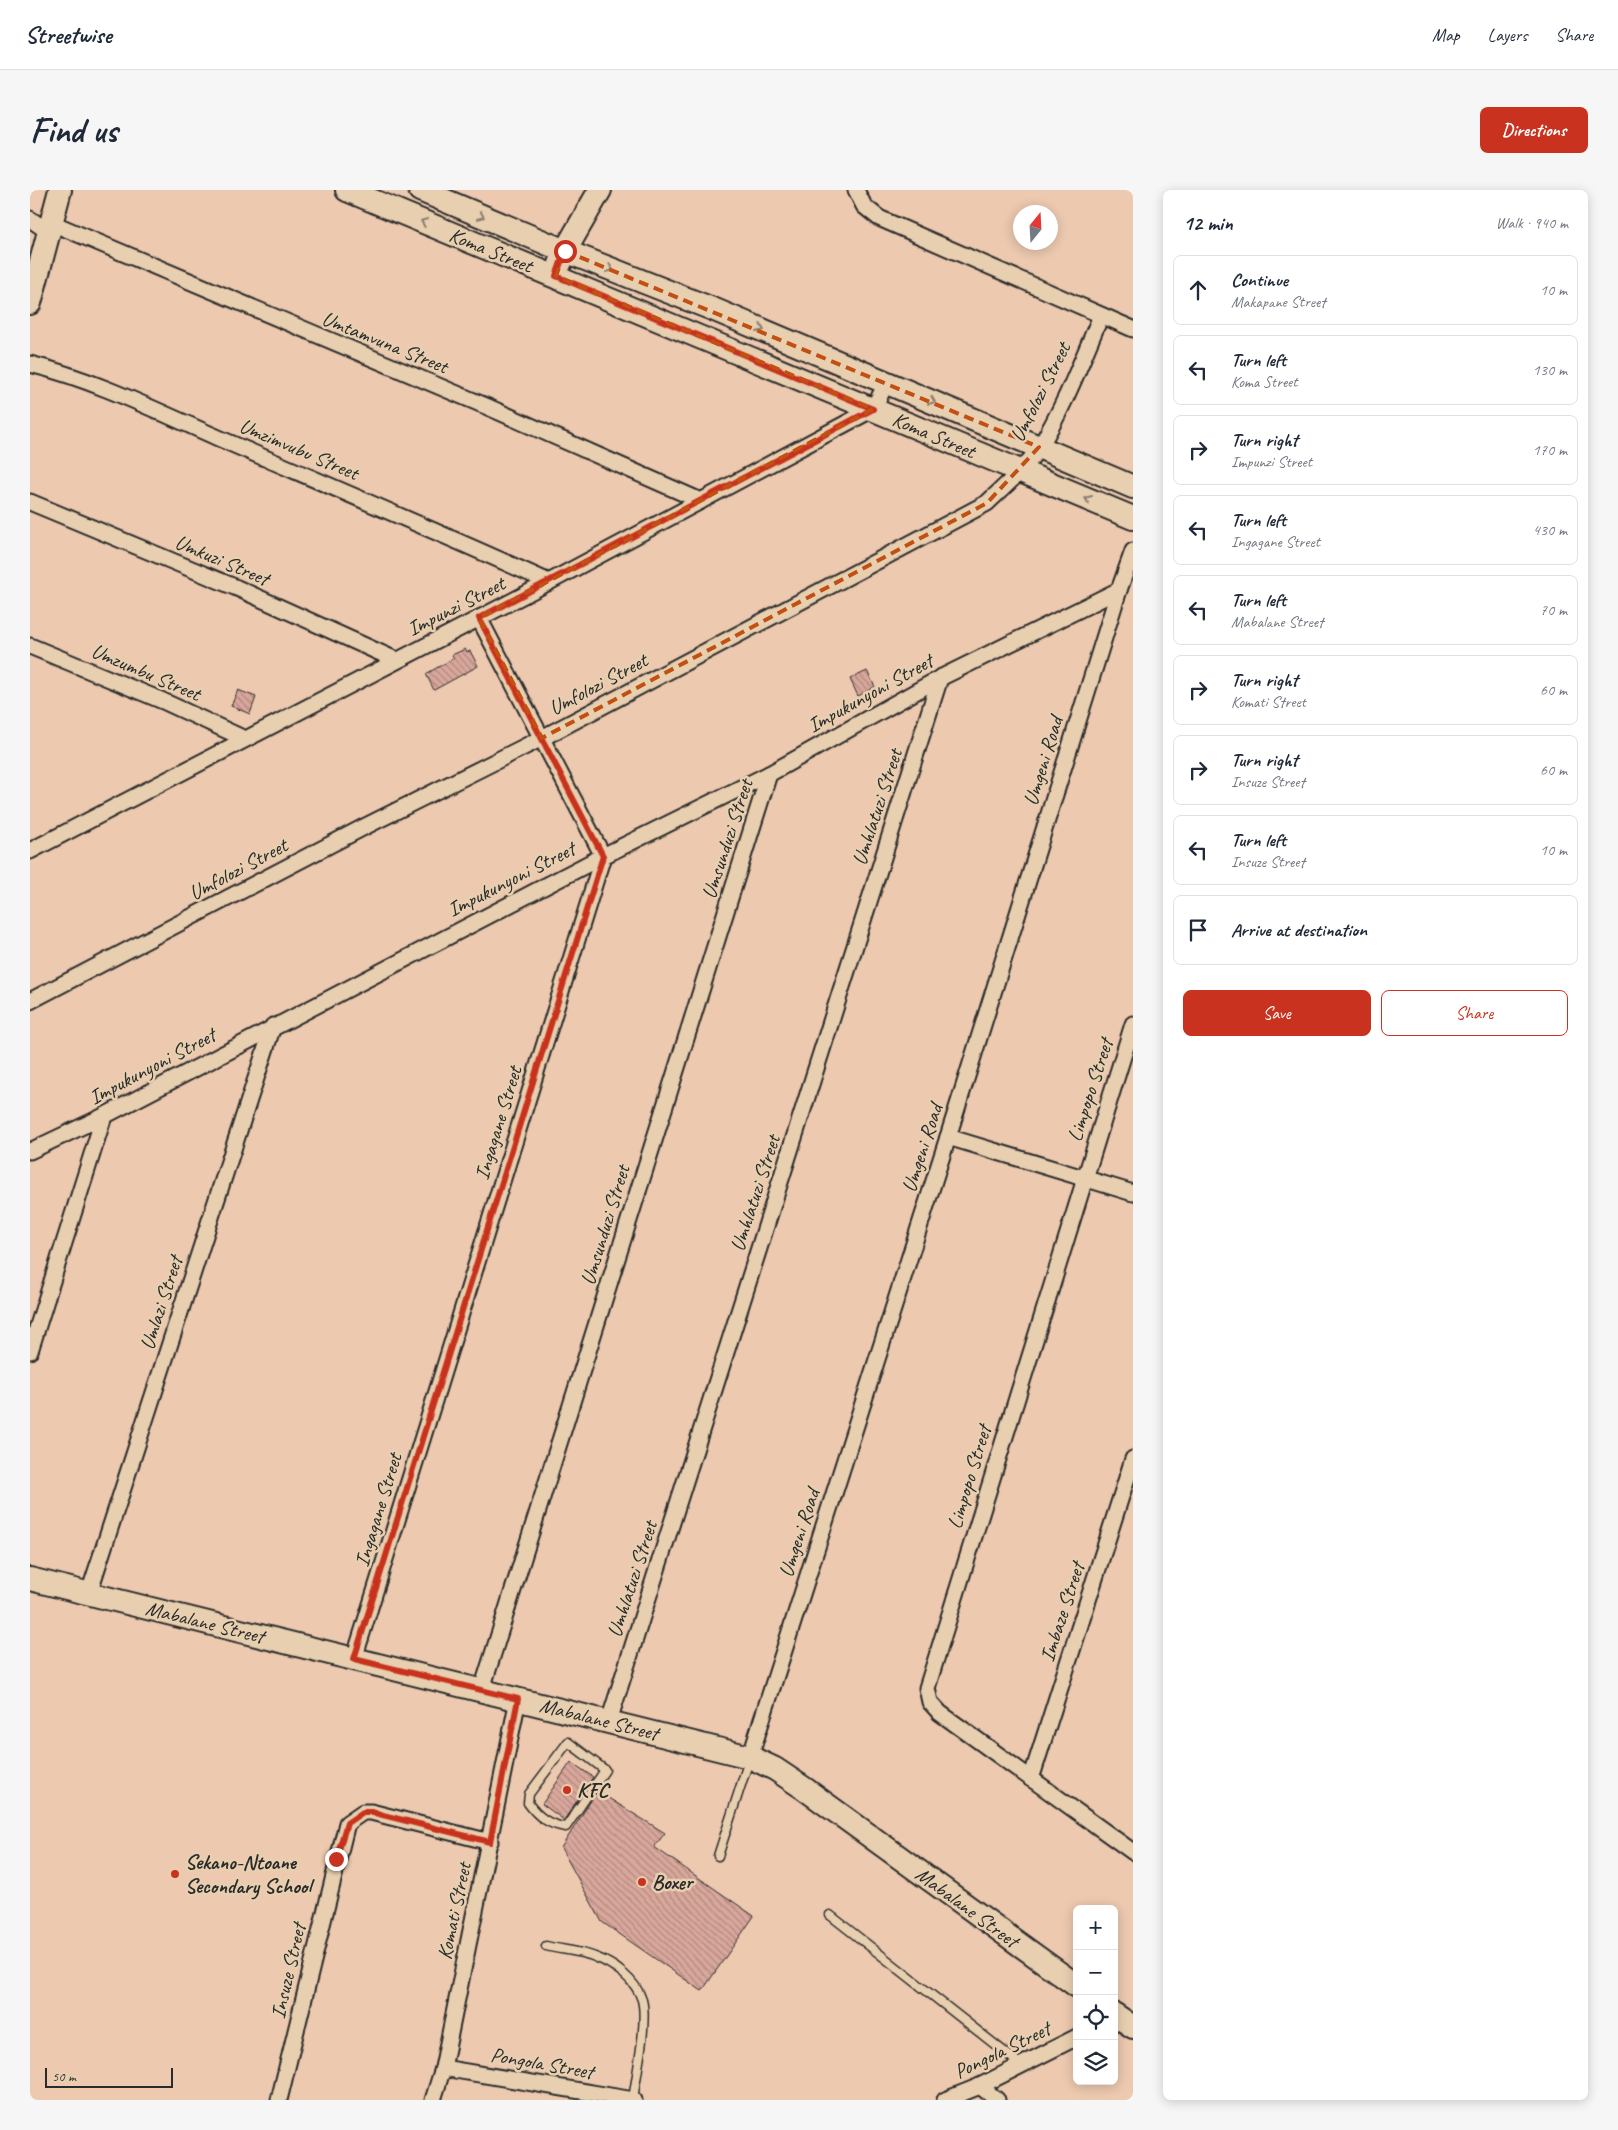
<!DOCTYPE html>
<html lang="en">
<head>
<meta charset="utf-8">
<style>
  body { margin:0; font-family:Caveat,sans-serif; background:#f6f6f7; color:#1f2937 }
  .controls { position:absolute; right:15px; bottom:15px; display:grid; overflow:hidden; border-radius:8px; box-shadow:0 2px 12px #0003 }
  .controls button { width:45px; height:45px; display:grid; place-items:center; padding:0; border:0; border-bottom:1px solid #e0e1e3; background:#fff; color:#1f2937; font:25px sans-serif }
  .compass { position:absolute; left:983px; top:15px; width:45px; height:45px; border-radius:50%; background:#fff; box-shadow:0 2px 12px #0003; rotate:18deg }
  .scale { position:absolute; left:15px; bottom:12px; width:128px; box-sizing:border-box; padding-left:5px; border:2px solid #2b2b2b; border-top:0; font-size:14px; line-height:18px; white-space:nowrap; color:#2b2b2b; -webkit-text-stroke:4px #e8cfb0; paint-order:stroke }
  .stop { position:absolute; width:15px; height:15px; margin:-11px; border:4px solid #c8321e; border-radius:50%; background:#fff }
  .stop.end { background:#c8321e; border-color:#fff; box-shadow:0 1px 5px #0008 }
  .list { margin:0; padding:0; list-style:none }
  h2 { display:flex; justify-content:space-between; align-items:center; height:65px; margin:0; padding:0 20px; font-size:21px }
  h2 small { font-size:16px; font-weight:400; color:#747a83 }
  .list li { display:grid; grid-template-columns:32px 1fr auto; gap:15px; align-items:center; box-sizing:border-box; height:70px; margin:0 10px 10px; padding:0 10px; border:1px solid #e0e1e3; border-radius:8px }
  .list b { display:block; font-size:19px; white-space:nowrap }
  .list p { margin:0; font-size:16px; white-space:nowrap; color:#747a83 }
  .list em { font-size:16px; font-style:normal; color:#747a83 }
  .actions { display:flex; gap:10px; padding:15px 20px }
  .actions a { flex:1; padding:11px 0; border:1px solid #c8321e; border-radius:8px; text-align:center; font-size:18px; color:#c8321e }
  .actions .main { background:#c8321e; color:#fff }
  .icon { flex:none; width:28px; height:28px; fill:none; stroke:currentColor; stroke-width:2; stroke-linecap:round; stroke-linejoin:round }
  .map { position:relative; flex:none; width:1103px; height:1910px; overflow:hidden; border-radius:8px }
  header { display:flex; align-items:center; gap:30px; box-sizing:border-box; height:70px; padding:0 25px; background:#fff; border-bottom:1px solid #e0e1e3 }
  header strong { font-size:24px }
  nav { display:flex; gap:28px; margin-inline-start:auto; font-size:18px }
  .intro { display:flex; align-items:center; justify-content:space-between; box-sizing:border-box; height:120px; padding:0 30px }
  h1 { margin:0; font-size:35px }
  .button { padding:12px 22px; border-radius:8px; background:#c8321e; color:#fff; font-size:18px; font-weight:700 }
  main { display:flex; gap:30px; padding:0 30px }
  aside { flex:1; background:#fff; border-radius:8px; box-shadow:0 2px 12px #0003 }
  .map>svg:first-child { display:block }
</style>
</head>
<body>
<header>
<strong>Streetwise</strong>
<nav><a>Map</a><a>Layers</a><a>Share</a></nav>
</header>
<div class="intro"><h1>Find us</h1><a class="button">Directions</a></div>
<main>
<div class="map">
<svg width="1103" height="1910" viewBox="0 0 1103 1910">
  <defs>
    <pattern id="building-back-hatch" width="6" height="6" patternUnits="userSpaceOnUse" patternTransform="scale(1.25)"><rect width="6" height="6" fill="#d9a79c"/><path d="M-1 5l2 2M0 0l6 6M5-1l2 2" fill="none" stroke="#b0887f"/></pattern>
  </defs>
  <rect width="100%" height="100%" fill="#ecc9af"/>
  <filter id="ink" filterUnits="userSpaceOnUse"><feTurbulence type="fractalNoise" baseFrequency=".02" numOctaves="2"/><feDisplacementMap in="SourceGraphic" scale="10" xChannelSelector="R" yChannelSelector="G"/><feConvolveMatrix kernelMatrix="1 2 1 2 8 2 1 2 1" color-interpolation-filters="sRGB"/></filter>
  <g filter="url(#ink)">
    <g fill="url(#building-back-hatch)" stroke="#2b2b2b">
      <polygon points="435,459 437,462 440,461 448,476 404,500 396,484 424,468 422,465"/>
      <polygon points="837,481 845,497 828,506 820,489"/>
      <polygon points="208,500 226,507 220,524 201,516"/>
      <polygon points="541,1572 563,1587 534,1630 512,1614"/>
      <polygon points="567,1601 635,1643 624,1657 724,1726 672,1801 572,1732 531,1658"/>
    </g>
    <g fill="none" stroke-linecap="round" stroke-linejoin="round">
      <defs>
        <g id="lane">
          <path d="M538 1552 575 1580 536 1637C519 1635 508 1627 498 1613L499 1604Z"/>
          <polyline points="688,1666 719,1570"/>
          <polyline points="800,1725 991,1875"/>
          <path d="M516 1756C532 1760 550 1761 565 1767 584 1774 606 1790 612 1810 618 1832 606 1886 603 1910"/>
        </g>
        <g id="street">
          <polyline points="826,0 834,16 849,28 1103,139"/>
          <polyline points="0,29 19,42"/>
          <polyline points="22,33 458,217 671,311"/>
          <path d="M0 174C66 190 131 223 193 250 302 297 411 343 519 392"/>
          <polyline points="0,312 207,398 366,470"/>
          <polyline points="0,456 133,511 215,549"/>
          <polyline points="0,661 519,392 843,219 857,192"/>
          <path d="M0 811 334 637 512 548 957 313C976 295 996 278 1010 256 1035 216 1052 169 1071 126"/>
          <polyline points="1103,834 897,1498 900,1512 910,1523 1103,1662"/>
          <polyline points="918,947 1103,1003"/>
          <polyline points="0,961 74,926 573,666 739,584 910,488 1089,400"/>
          <polyline points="0,1161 74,926"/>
          <polyline points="59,1403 243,836"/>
          <polyline points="324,1469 573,666 449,428"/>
          <polyline points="452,1499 739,584"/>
          <polyline points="579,1531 910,488"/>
          <polyline points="720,1567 918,947 1089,400 1103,361"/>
          <polyline points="1001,1589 1103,1269"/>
          <polyline points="413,1878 604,1910"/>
          <polyline points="950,1896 967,1910"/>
          <polyline points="249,1910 317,1633 333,1622 341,1622 460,1652"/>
          <polyline points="403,1910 413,1878 488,1509"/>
          <polyline points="915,1910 950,1896 1047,1847"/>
        </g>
        <g id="secondary">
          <polyline points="317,0 1103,328"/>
          <polyline points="390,0 535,61 685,120 1103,297"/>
          <polyline points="530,74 535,61 570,0"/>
          <polyline points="0,113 30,0"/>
          <polyline points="0,1389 720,1567 745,1579 775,1599 1047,1796"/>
          <polyline points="1084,1824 1103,1837"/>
        </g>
      </defs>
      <use href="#lane" stroke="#2b2b2b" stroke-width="11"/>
      <use href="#street" stroke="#2b2b2b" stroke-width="19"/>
      <use href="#secondary" stroke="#2b2b2b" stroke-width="26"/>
      <use href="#lane" stroke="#e8cfb0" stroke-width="8"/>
      <use href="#street" stroke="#e8cfb0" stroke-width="15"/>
      <use href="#secondary" stroke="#e8cfb0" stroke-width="22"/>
    </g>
    <defs><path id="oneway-chevron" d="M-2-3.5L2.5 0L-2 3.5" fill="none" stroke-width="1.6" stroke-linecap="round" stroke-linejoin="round" transform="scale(1.25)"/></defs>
    <g stroke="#8a7d6e">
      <use href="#oneway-chevron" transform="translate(451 26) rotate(23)"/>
      <use href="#oneway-chevron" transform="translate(394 32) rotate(-158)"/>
      <use href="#oneway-chevron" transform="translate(580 79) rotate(22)"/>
      <use href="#oneway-chevron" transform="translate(731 139) rotate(23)"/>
      <use href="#oneway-chevron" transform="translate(902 211) rotate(23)"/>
      <use href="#oneway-chevron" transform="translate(1058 309) rotate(-157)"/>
    </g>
  </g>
  <g fill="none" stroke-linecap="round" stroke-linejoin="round" filter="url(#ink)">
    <polyline stroke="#c8321e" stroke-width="6" points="306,1669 317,1633 333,1622 341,1622 460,1652 488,1509 324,1469 573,666 449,428 843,219 526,86 535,61"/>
  </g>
  <path fill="none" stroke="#c25012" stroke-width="4" stroke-dasharray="10 6" stroke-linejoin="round" d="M535 61 1009 257 957 313 512 548 449 428 843 219 526 86Z"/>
  <g fill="#c8321e" stroke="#e8cfb0" stroke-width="2">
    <circle cx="537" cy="1600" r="5"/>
    <circle cx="145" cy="1684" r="5"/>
    <circle cx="612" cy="1692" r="5"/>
  </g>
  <g text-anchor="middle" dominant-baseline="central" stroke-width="5" stroke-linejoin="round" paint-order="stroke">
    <g font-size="21" fill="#2b2b2b" stroke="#e8cfb0">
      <text transform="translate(461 60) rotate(22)">Koma Street</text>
      <text transform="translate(355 152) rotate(22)">Umtamvuna Street</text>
      <text transform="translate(1010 202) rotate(-63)">Umfolozi Street</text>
      <text transform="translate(904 245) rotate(23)">Koma Street</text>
      <text transform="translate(269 259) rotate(23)">Umzimvubu Street</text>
      <text transform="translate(192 370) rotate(23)">Umkuzi Street</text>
      <text transform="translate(426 416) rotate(-27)">Impunzi Street</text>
      <text transform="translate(116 482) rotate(23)">Umzumbu Street</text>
      <text transform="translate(568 494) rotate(-28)">Umfolozi Street</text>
      <text transform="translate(840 503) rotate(-29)">Impukunyoni Street</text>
      <text transform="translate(1013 571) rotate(-73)">Umgeni Road</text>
      <text transform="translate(847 617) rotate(-72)">Umhlatuzi Street</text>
      <text transform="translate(697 649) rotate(-72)">Umsunduzi Street</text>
      <text transform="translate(208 679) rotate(-28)">Umfolozi Street</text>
      <text transform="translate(481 689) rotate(-27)">Impukunyoni Street</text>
      <text transform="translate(122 876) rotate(-28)">Impukunyoni Street</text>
      <text transform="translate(1060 900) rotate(-72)">Limpopo Street</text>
      <text transform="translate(468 933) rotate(-73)">Ingagane Street</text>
      <text transform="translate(892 958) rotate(-72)">Umgeni Road</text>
      <text transform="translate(725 1003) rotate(-72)">Umhlatuzi Street</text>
      <text transform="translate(575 1035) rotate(-73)">Umsunduzi Street</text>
      <text transform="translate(131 1113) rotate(-72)">Umlazi Street</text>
      <text transform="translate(939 1287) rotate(-73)">Limpopo Street</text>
      <text transform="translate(348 1320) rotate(-73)">Ingagane Street</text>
      <text transform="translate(769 1343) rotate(-72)">Umgeni Road</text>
      <text transform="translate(602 1389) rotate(-72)">Umhlatuzi Street</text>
      <text transform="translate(1032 1422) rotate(-72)">Imbaze Street</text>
      <text transform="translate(175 1432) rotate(14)">Mabalane Street</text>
      <text transform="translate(569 1529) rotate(14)">Mabalane Street</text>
      <text transform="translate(937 1717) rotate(36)">Mabalane Street</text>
      <text transform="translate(424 1721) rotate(-78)">Komati Street</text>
      <text transform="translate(258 1781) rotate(-77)">Insuze Street</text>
      <text transform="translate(972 1860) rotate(-26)">Pongola Street</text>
      <text transform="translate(512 1873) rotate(10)">Pongola Street</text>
    </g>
    <g font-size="21" font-weight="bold" fill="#2b2b2b" stroke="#e8cfb0" text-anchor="start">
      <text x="547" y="1600">KFC</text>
      <text x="155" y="1672">Sekano-Ntoane<tspan x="155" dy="24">Secondary School</tspan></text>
      <text x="622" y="1692">Boxer</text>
    </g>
  </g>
</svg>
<div class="controls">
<button>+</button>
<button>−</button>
<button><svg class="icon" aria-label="locate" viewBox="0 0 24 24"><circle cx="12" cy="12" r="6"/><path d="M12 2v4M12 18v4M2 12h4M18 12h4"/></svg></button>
<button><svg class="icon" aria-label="layers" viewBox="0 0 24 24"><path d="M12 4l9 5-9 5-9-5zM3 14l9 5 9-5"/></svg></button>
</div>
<svg class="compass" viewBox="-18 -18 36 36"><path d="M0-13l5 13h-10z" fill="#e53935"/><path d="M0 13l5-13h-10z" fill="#747a83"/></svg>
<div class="scale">50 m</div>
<div class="stop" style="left:535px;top:61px"></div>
<div class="stop end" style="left:306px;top:1669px"></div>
</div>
<aside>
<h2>12 min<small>Walk · 940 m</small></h2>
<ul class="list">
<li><svg class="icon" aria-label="ahead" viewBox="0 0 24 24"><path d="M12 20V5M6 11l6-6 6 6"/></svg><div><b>Continue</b><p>Makapane Street</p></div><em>10 m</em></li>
<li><svg class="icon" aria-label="left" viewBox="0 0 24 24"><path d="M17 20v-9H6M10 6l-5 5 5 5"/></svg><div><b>Turn left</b><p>Koma Street</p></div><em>130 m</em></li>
<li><svg class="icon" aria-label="right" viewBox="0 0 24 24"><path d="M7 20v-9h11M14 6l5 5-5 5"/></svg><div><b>Turn right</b><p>Impunzi Street</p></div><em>170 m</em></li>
<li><svg class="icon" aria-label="left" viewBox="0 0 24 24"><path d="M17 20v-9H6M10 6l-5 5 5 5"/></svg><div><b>Turn left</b><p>Ingagane Street</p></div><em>430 m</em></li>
<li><svg class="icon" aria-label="left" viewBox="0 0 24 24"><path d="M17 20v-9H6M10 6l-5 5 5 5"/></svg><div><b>Turn left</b><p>Mabalane Street</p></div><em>70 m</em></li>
<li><svg class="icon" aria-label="right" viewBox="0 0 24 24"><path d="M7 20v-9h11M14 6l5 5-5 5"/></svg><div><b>Turn right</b><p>Komati Street</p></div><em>60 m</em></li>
<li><svg class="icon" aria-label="right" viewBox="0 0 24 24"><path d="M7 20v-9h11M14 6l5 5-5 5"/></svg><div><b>Turn right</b><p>Insuze Street</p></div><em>60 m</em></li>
<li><svg class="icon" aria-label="left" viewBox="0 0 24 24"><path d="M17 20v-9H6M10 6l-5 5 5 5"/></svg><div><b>Turn left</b><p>Insuze Street</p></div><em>10 m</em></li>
<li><svg class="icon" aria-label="arrive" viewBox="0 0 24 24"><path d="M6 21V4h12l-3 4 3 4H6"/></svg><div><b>Arrive at destination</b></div></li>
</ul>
<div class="actions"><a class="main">Save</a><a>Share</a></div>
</aside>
</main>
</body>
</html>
